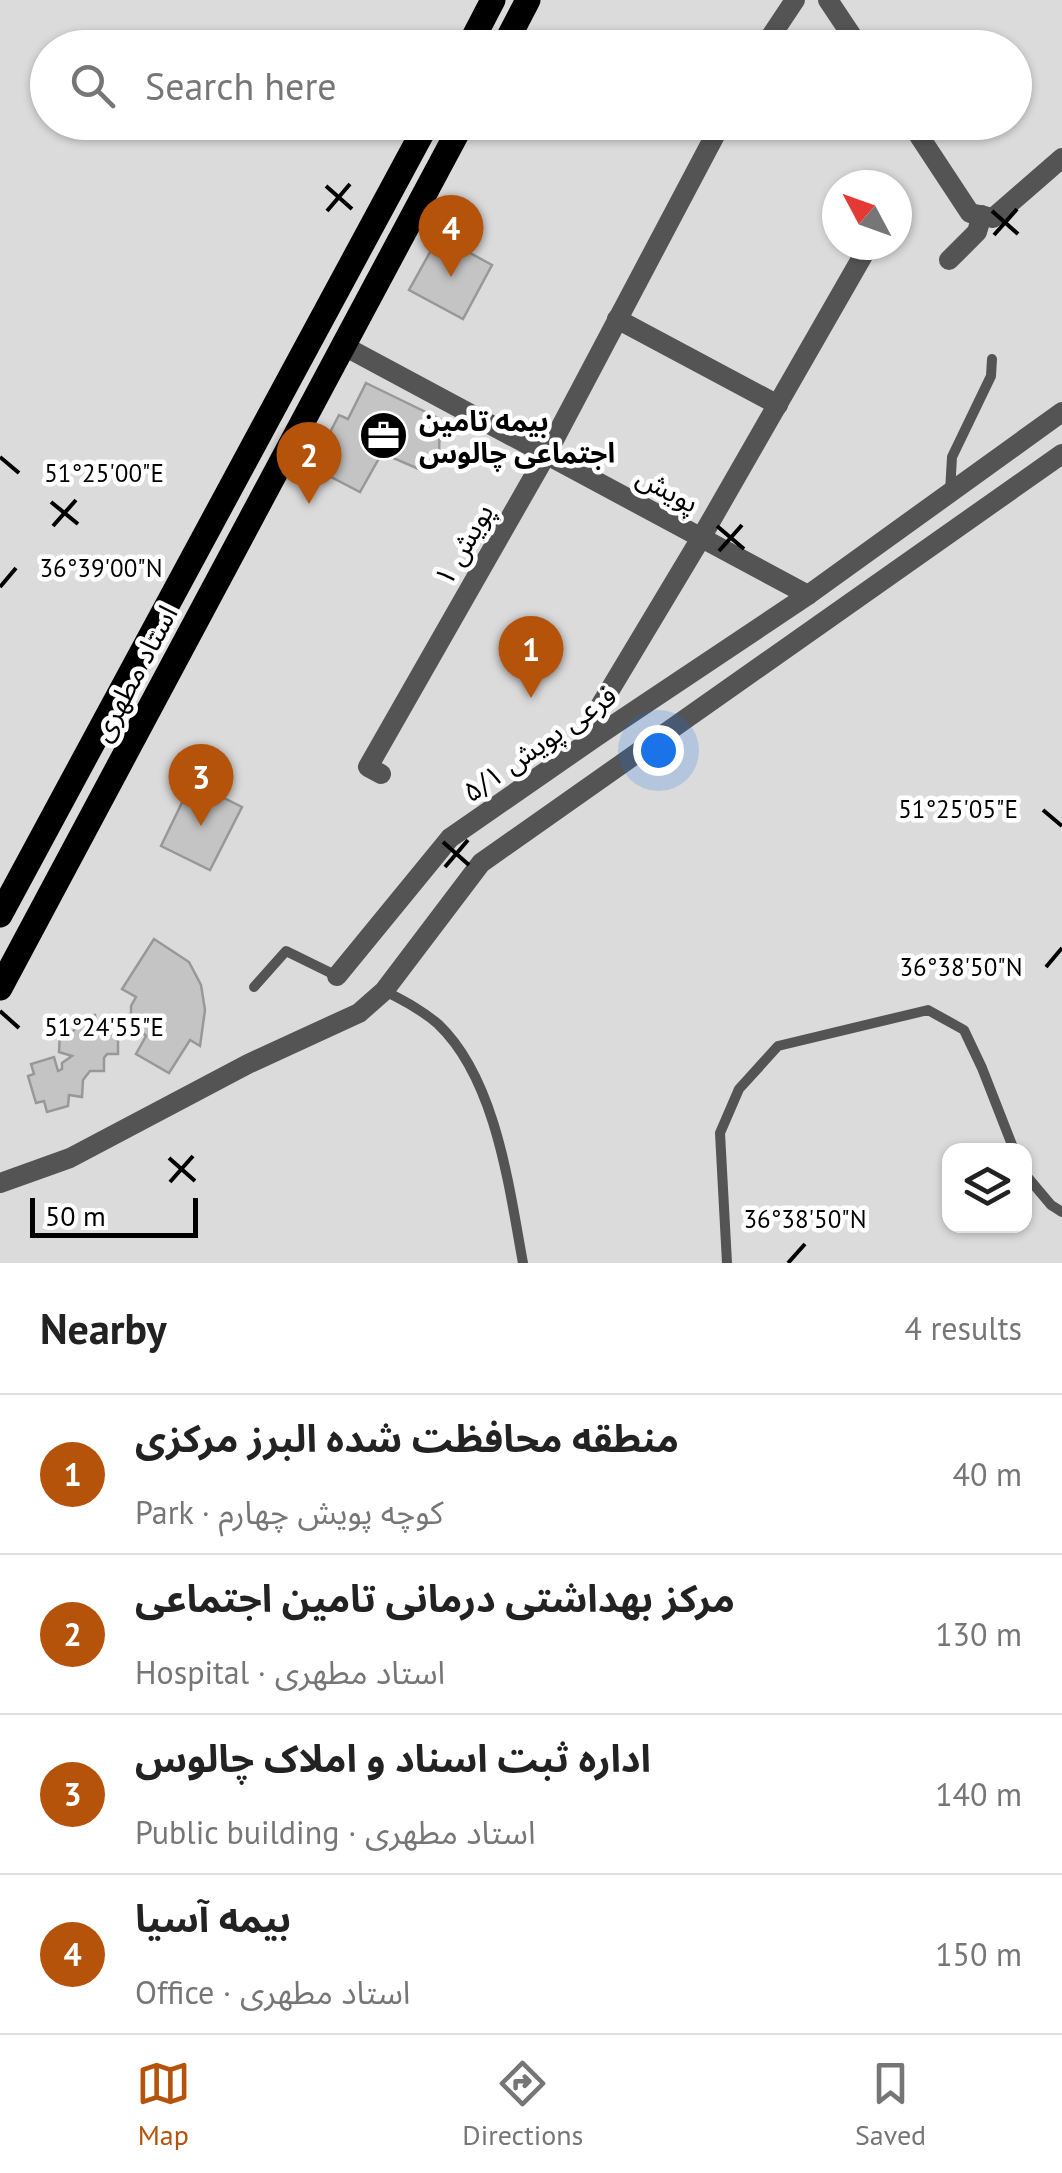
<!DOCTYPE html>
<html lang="en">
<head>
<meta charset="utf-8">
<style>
  body { margin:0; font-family:"PT Sans","Noto Sans Arabic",sans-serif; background:#f2f2f2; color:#222 }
  .controls { position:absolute; right:30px; bottom:30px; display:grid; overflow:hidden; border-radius:20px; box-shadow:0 2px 8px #0004 }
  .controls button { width:90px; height:90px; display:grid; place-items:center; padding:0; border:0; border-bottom:2px solid #e0e0e0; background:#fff; color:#222; font:50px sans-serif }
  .compass { position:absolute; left:822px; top:170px; width:90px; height:90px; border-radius:50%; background:#fff; box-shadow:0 2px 8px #0004; rotate:311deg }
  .scale { position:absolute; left:30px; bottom:25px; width:168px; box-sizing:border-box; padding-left:10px; border:5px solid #000; border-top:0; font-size:28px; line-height:35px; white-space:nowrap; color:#000; -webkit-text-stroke:8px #fff; paint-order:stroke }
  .you { position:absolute; left:658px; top:750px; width:35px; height:35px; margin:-25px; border:8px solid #fff; border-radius:50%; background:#1a73e8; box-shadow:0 0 0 15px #1a73e833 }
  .badge { display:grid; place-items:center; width:65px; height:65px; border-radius:50%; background:#b45309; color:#fff; font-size:32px; font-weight:700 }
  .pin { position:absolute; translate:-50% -82px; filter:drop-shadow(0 2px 5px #0008) }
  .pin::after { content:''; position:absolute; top:52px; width:35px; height:30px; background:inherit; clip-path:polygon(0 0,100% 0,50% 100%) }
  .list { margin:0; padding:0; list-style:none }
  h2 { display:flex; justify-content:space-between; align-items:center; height:130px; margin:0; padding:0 40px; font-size:42px }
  h2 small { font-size:32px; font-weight:400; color:#767676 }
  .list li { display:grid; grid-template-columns:65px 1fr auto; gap:30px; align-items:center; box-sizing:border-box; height:160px; padding:0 40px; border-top:2px solid #e0e0e0 }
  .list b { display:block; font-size:38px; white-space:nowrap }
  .list p { margin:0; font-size:32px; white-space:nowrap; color:#767676 }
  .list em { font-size:32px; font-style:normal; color:#767676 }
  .icon { flex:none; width:55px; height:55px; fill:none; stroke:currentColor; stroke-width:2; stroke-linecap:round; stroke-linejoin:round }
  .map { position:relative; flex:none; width:1062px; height:1263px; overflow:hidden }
  .search { position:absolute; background:#fff; box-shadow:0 2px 8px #0004; left:30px; right:30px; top:30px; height:110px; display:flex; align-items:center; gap:25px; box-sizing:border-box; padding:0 35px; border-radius:55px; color:#767676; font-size:38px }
  .sheet { height:770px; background:#fff }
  nav { display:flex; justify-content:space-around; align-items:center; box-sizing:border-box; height:140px; border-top:2px solid #e0e0e0; background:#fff; font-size:28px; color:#767676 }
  nav a { display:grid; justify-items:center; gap:5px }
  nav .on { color:#b45309 }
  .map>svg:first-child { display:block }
</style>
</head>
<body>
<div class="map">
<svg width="1062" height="1263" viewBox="0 0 1062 1263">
  <rect width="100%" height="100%" fill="#fff"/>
  <path fill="#dbdbdb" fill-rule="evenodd" d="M0 0H1062V1263H0ZM48 48H1014V122H48ZM837 185H897V245H837ZM950 1150H1024V1226H950Z"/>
  <g fill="#c4c4c4" stroke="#989898" stroke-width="2.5">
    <polygon points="439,236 492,265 463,319 409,290"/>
    <polygon points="366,383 440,419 439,454 421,470 382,453 360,492 312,467 339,415 348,419"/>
    <polygon points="192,782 242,807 210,870 161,846"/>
    <polygon points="154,939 189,962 201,985 205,1010 200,1046 190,1040 169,1073 136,1054 146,1036 133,1023 131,1016 131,1006 136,997 122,989"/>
    <polygon points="95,1015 98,1029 103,1034 118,1034 118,1054 107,1054 104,1058 104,1071 90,1071 83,1080 82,1097 69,1095 68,1106 47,1112 44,1101 36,1103 28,1076 34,1074 31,1064 54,1057 58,1071 62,1069 62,1063 72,1056 59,1052 60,1033 70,1034 75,1029 73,1020"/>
  </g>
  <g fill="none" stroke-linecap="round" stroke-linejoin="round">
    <defs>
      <g id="primary">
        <polyline points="468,48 493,0"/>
        <polyline points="503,48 528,0"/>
        <polyline points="0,915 428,122"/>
        <polyline points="0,988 463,122"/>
      </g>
    </defs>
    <use href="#primary" stroke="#dbdbdb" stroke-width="29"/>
    <g stroke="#545454" stroke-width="10">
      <polyline points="950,492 952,457 991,376 992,359"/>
      <polyline points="254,987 286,951 337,976"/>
      <path d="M385 991C404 1001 422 1010 438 1024 496 1079 509 1187 523 1263"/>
      <polyline points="1024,1173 1051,1205 1062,1212"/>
      <polyline points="727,1263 720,1133 739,1089 778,1046 928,1010 964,1030 982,1068 1014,1150"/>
    </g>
    <g stroke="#545454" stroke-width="20">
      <polyline points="828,0 860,48"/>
      <polyline points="763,48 795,0"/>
      <polyline points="910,122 970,213 993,218 1062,158"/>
      <polyline points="949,260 977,232 982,215"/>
      <polyline points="617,319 778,405"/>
      <polyline points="344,346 808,595"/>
      <polyline points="600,734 596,713 701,538 869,245"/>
      <polyline points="381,774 368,767 546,455 722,122"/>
      <polyline points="337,976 450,838 600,734 808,595 1062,412"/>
      <polyline points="0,1183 70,1158 248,1064 359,1013 384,991 481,863 1062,454"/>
    </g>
    <use href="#primary" stroke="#000" stroke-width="25"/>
  </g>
  <path fill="none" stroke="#000" stroke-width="4" d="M326 186 352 209M327 211 350 184M992 211 1018 234M994 235 1017 209M0 457 19 473M51 502 78 524M53 526 76 500M717 526 744 549M719 551 742 525M0 587 16 568M1043 810 1062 826M443 842 469 865M445 867 468 840M1046 967 1062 948M0 1011 19 1028M169 1158 195 1181M170 1182 193 1156M788 1263 805 1244"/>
  <defs>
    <symbol id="office-disc" viewBox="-11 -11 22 22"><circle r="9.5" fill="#000" stroke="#fff"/><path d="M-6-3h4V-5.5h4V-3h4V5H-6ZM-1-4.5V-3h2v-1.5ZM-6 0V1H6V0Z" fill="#fff"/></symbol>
  </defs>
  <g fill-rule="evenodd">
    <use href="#office-disc" x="356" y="408" width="55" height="55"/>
  </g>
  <g text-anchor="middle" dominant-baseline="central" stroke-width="9" stroke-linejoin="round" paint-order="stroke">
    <g font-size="28" font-weight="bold" fill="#000" stroke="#fff" text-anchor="start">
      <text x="419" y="420">بیمه تامین<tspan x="419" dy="32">اجتماعی چالوس</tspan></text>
    </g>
    <g font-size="28" fill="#000" stroke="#fff">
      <text transform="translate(668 489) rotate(28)">پویش</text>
      <text transform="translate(463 544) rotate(-60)">پویش ۱</text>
      <text transform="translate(134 673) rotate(-62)">استاد مطهری</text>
      <text transform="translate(539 743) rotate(-35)">فرعی پویش ۵/۱</text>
    </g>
  </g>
  <g font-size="25" text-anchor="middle" fill="#000" stroke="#fff" stroke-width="9" stroke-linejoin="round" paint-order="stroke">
    <text x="104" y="482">51°25'00"E</text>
    <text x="101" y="577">36°39'00"N</text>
    <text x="958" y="818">51°25'05"E</text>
    <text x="961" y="976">36°38'50"N</text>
    <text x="104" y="1036">51°24'55"E</text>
    <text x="805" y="1228">36°38'50"N</text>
  </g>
</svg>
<div class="controls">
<button><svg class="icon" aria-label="layers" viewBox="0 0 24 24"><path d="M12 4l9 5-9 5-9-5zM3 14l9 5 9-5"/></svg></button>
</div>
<svg class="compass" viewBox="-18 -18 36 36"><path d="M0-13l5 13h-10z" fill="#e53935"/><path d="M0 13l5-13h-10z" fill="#767676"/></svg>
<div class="scale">50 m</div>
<div class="you"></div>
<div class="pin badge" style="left:531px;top:698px">1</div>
<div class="pin badge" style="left:309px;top:504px">2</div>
<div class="pin badge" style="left:201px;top:826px">3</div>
<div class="pin badge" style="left:451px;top:277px">4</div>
<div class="search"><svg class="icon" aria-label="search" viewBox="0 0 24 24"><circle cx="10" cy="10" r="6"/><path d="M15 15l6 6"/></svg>Search here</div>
</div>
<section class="sheet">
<h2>Nearby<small>4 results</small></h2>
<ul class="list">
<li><span class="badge">1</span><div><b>منطقه محافظت شده البرز مرکزی</b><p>Park · کوچه پویش چهارم</p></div><em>40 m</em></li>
<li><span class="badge">2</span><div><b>مرکز بهداشتی درمانی تامین اجتماعی</b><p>Hospital · استاد مطهری</p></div><em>130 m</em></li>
<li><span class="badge">3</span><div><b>اداره ثبت اسناد و املاک چالوس</b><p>Public building · استاد مطهری</p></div><em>140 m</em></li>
<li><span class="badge">4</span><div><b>بیمه آسیا</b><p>Office · استاد مطهری</p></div><em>150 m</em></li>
</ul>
</section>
<nav>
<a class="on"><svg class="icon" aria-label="map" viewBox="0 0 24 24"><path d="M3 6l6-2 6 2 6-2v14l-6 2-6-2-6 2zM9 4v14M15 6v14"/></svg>Map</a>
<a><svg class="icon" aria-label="directions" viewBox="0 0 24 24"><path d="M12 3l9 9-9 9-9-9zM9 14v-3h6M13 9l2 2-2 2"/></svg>Directions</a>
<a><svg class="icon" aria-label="saved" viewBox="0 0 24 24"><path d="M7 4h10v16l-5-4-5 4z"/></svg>Saved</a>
</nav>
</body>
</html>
